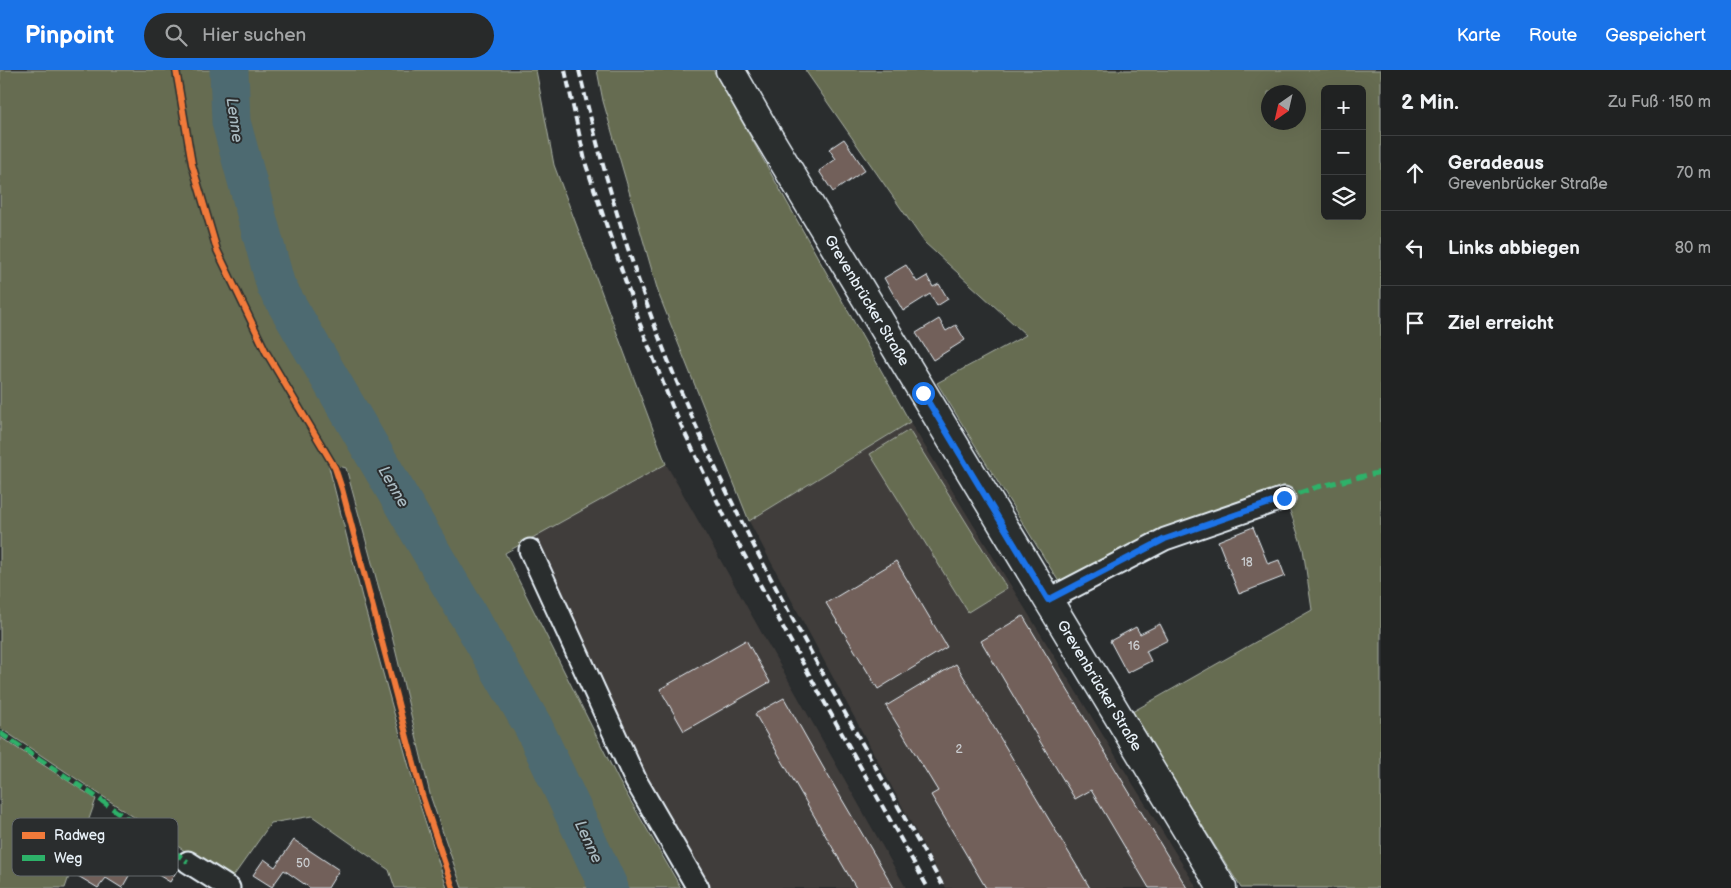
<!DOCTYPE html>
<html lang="de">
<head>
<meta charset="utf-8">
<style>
  body { margin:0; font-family:"Balsamiq Sans",sans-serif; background:#282a2a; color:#f1f3f6 }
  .controls { position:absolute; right:15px; top:15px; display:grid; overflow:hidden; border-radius:8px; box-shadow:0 5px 20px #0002 }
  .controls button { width:45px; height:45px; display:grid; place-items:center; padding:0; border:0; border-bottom:1px solid #3d3f40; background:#202222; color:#f1f3f6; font:25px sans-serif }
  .compass { position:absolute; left:1261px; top:15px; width:45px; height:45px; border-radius:50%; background:#202222; box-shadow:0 5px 20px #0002; rotate:214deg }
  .stop { position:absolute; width:15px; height:15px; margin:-11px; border:4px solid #1a73e8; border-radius:50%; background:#fff }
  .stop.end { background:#1a73e8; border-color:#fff; box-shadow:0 1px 5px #0008 }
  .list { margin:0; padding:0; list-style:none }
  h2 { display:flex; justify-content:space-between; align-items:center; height:65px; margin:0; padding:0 20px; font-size:21px }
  h2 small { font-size:16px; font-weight:400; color:#a2a4a5 }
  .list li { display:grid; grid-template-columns:32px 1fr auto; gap:15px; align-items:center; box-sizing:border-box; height:75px; padding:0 20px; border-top:1px solid #3d3f40 }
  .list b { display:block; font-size:19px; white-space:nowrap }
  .list p { margin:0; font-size:16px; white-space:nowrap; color:#a2a4a5 }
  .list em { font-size:16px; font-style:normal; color:#a2a4a5 }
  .icon { flex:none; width:28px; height:28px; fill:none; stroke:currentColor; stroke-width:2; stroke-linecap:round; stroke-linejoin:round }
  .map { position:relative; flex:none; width:1381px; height:818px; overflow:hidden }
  header { display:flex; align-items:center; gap:30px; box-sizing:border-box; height:70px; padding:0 25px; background:#1a73e8; color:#fff }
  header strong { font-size:24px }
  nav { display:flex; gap:28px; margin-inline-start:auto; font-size:18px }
  .search { width:350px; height:45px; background:#282a2a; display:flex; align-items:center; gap:12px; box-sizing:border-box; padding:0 18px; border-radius:28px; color:#a2a4a5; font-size:19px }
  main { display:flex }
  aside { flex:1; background:#202222 }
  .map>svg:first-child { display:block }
</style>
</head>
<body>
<header>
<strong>Pinpoint</strong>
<div class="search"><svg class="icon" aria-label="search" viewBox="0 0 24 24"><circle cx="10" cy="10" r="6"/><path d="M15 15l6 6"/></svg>Hier suchen</div>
<nav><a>Karte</a><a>Route</a><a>Gespeichert</a></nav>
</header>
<main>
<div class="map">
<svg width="1381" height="818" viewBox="0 0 1381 818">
  <rect width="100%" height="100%" fill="#2a2d2e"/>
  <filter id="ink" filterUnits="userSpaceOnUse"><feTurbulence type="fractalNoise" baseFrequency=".02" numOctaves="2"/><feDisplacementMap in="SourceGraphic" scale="10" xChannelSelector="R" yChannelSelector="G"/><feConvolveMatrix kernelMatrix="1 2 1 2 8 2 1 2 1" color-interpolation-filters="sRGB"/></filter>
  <g filter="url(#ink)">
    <g fill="#403d3b">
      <polygon points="910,352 1197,818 946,818 749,451"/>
      <polygon points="666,394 906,818 708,818 641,701 531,467"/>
    </g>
    <g fill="#666c51" stroke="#a7aea4" fill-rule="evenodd">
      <polygon points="0,0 536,0 554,95 666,394 505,483 619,711 681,818 462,818 431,728 392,566 346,398 328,393 364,535 418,729 447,818 395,818 389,800 312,746 271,753 230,811 0,658"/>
      <polygon points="597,0 713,0 910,352 749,451 659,225 603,31"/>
      <path d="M805 0H1381V818H1241L1132 642 1312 540 1303 479 1284 423 1059 512 937 313 1026 265 925 173ZM1325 19H1362V146H1325ZM1268 22H1298V52H1268Z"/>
      <polygon points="909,360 1007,518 968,542 870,384"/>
      <polygon points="0,667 96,729 65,818 0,818"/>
    </g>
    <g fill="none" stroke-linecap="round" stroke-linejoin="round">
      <polyline stroke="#4d6a71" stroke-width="39" points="229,0 231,52 276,216 533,656 609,818"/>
    </g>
    <g fill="#72615a" stroke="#e8f1f8">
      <polygon points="844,69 865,100 833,122 819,101 836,89 829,79"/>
      <polygon points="906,195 917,212 927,206 933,217 939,214 948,229 937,236 930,224 903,241 884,208"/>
      <polygon points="939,249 946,261 956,255 965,270 933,290 916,263"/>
      <polygon points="1253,457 1268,494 1279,490 1285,506 1239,524 1218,471"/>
      <polygon points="896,491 947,577 878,619 826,533"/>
      <polygon points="1023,546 1187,818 1149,818 1091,720 1075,729 1041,673 981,571"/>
      <polygon points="1160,554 1168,570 1146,581 1151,591 1127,603 1110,571 1136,557 1140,564"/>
      <polygon points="746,570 770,612 684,661 660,619"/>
      <polygon points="956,594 1090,818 986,818 931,725 938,721 886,636"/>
      <polygon points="784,628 823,697 894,818 856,818 755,644"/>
      <polygon points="294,770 339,800 328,818 310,818 284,800 272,817 253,805 264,789 275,797"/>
      <polygon points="103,780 120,790 124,782 138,790 122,818 106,808 98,818 78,806 89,787 96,791"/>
      <polygon points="158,788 177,800 170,812 150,800"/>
    </g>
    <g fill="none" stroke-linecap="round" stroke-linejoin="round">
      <defs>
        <g id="minor">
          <polyline points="530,480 636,711 698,818"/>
          <polyline points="1048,530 1165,469 1284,428"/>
          <polyline points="188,792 229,818"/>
        </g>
        <g id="major">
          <path id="s1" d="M730 0 765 61 1222 818"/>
        </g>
      </defs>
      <use href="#minor" stroke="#e8f1f8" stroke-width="25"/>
      <use href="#major" stroke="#e8f1f8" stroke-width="31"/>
      <use href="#minor" stroke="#2a2d2e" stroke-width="21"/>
      <use href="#major" stroke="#2a2d2e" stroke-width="28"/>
      <g stroke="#e8f1f8" stroke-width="4" stroke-dasharray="8 4" stroke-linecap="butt">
        <polyline points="565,0 586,95 640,254 672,336 733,464 792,574 928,818"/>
        <path d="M579 0C605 112 639 225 685 331 758 500 855 658 944 818"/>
      </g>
      <g stroke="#2db169" stroke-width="5" stroke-dasharray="10 5" stroke-linecap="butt">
        <polyline points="1284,428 1317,417 1381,402"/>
        <polyline points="0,663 92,724 188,792"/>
      </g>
      <defs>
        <polyline id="cycleway" points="176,0 192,94 217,180 266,282 335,398 342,419 422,725 453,818"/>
      </defs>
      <use href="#cycleway" stroke="#2a2d2e" stroke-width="9"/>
      <use href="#cycleway" stroke="#f17a3a" stroke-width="6"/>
    </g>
  </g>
  <g fill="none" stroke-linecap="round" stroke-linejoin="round" filter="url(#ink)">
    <polyline stroke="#1a73e8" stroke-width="6" points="923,323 1048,530 1165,469 1284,428"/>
  </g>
  <g text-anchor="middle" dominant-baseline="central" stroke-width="4" stroke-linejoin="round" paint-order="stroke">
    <g font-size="12" fill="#cacdd0">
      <text x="1247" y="492">18</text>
      <text x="1134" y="576">16</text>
      <text x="959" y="679">2</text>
      <text x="303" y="793">50</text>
    </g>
    <g font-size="15" fill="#e8f1f8" stroke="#2a2d2e">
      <text stroke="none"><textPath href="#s1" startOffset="268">Grevenbrücker Straße</textPath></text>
      <text stroke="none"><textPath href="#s1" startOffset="718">Grevenbrücker Straße</textPath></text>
    </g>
    <g font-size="16" font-style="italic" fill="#aabbc2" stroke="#2a2d2e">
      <text transform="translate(234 50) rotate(82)">Lenne</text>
      <text transform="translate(393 417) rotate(60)">Lenne</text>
      <text transform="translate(588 772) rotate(65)">Lenne</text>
    </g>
  </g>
  <rect x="12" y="748" width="166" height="58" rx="8" fill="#2a2d2e" stroke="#63686b" stroke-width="1"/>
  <rect x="22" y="762" width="23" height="7" fill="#f17a3a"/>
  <rect x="22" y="785" width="23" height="6" fill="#2db169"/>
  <g font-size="14" fill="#e8f1f8">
    <text x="54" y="770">Radweg</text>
    <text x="54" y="793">Weg</text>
  </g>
</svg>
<div class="controls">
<button>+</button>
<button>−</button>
<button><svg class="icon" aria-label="layers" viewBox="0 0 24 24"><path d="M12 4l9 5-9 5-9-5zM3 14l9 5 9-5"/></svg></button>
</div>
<svg class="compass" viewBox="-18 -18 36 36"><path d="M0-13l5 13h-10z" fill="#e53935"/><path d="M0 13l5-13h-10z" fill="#a2a4a5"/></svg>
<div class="stop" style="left:923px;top:323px"></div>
<div class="stop end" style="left:1284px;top:428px"></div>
</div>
<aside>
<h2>2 Min.<small>Zu Fuß · 150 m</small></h2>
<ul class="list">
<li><svg class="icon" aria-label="ahead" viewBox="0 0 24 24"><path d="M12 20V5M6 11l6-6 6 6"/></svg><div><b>Geradeaus</b><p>Grevenbrücker Straße</p></div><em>70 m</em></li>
<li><svg class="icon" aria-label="left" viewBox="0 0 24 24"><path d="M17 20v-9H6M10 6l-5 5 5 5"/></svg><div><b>Links abbiegen</b></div><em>80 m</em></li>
<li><svg class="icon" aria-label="arrive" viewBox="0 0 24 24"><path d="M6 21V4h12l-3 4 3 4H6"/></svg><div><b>Ziel erreicht</b></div></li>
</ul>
</aside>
</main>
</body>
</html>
